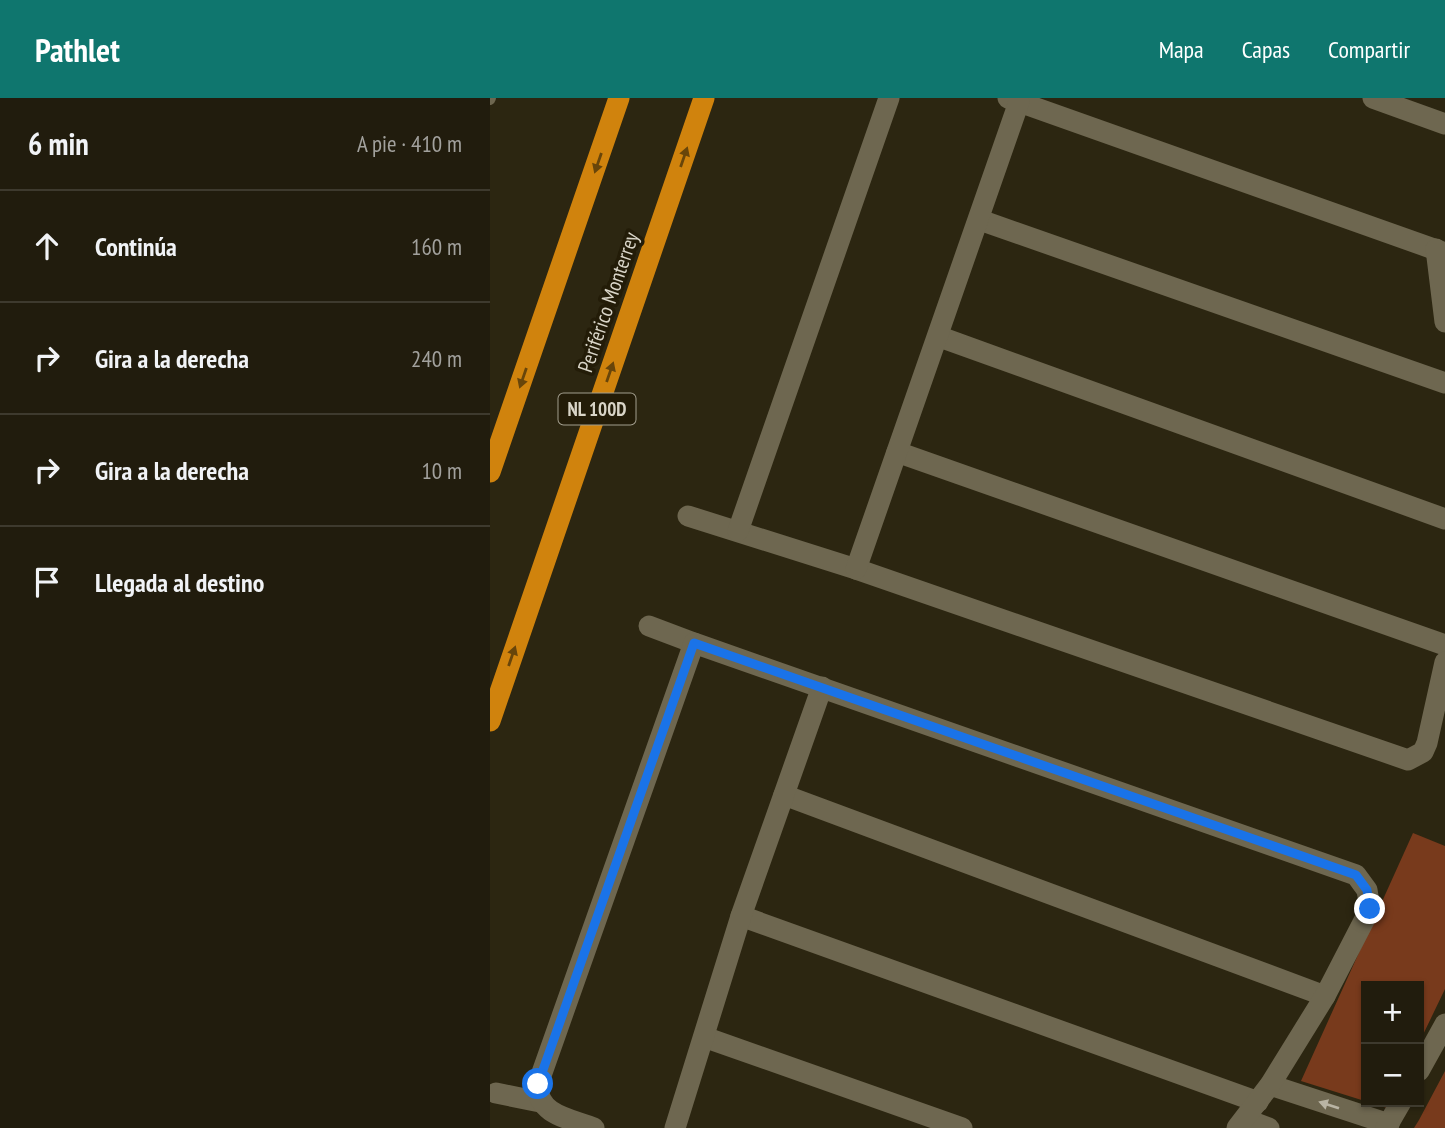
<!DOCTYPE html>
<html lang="es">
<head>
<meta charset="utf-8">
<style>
  body { margin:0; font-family:"PT Sans Narrow",sans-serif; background:#292516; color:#f1f3f6 }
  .controls { position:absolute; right:21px; bottom:21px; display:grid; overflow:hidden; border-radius:0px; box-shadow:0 2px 5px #0004 }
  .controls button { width:63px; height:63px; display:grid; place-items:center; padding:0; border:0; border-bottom:2px solid #3e3a2e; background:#211c0d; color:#f1f3f6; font:35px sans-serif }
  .stop { position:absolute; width:21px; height:21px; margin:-16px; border:5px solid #1a73e8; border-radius:50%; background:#fff }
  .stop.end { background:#1a73e8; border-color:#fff; box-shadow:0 2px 7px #0008 }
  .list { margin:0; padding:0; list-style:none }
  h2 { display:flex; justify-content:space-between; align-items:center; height:91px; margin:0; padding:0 28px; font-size:30px }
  h2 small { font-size:23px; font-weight:400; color:#a2a19d }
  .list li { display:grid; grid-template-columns:46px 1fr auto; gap:21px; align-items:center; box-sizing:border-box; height:112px; padding:0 28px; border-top:2px solid #3e3a2e }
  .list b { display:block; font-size:26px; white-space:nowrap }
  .list em { font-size:23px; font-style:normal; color:#a2a19d }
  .icon { flex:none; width:38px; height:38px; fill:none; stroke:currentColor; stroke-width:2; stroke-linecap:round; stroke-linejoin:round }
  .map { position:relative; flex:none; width:955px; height:1030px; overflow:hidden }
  header { display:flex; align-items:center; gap:42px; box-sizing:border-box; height:98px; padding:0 35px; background:#0f766e; color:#fff }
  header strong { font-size:33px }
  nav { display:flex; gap:38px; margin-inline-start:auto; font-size:24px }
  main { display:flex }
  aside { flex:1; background:#211c0d }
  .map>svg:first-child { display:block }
</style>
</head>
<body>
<header>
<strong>Pathlet</strong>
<nav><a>Mapa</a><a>Capas</a><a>Compartir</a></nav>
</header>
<main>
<aside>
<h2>6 min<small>A pie · 410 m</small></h2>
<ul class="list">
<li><svg class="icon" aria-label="ahead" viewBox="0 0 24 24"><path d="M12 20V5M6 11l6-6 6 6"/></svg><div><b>Continúa</b></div><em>160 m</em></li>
<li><svg class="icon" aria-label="right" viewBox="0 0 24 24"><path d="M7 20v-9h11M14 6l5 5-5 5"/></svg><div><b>Gira a la derecha</b></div><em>240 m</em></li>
<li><svg class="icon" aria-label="right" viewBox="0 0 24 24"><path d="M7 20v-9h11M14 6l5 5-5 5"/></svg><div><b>Gira a la derecha</b></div><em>10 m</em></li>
<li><svg class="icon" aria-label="arrive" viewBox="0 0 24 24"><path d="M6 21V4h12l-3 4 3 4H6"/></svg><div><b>Llegada al destino</b></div></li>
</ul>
</aside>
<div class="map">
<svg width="955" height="1030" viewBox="0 0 955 1030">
  <rect width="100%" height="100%" fill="#2c2611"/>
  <g fill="#783a1c">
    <polygon points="923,735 955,748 955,891 929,945 929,888 876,888 876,1004 900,1004 897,1010 811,983"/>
    <polygon points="955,973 955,1030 924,1030 929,1022"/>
  </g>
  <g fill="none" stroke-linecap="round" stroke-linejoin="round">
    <polyline stroke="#6e6750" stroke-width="10" points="0,2 1,0"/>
    <g stroke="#6e6750" stroke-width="21">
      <polyline points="518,0 955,155"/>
      <polyline points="883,0 955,26"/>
      <polyline points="490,122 955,285"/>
      <polyline points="946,151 955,224"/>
      <polyline points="450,239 955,421"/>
      <polyline points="407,354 955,547"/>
      <polyline points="198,418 366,471 918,662 933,654 937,645 955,564"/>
      <polyline points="248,433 399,0"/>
      <polyline points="366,471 529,4"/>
      <polyline points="159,528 204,545"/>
      <polyline points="294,697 835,898"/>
      <polyline points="251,818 768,1004"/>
      <polyline points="214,939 472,1030"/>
      <polyline points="780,987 899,1026"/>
      <polyline points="6,995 50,1004"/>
      <polyline points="755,1021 779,1030"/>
      <path d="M104 1030C81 1021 46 1017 48 986L204 545 866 777 877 792 880 811 835 898 780 987 747 1030"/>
      <polyline points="185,1030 251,818 332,589"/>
    </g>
    <g stroke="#6e6750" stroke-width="21">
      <polyline points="929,973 955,926"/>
      <polyline points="896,1030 911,1004"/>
    </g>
    <g stroke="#d0830d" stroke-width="21">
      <polyline points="0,374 129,0"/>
      <polyline points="0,623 214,0"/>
    </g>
  </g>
  <defs><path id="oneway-solid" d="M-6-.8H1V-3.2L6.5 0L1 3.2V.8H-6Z" transform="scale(1.75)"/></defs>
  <g fill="#68450a">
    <use href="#oneway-solid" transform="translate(194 59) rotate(-71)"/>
    <use href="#oneway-solid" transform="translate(108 65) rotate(109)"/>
    <use href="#oneway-solid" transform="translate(120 274) rotate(-71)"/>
    <use href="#oneway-solid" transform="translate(33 280) rotate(109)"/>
    <use href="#oneway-solid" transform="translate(22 558) rotate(-71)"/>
  </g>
  <use fill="#b9b4a4" href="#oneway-solid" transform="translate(839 1007) rotate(-162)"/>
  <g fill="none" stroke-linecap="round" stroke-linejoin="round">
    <polyline stroke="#1a73e8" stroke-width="9" points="48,986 204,545 866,777 877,792 880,811"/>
  </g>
  <g text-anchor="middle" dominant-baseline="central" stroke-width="7" stroke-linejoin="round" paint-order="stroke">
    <rect fill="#231c08" stroke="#a29e8e" stroke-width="2" x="68.5" y="295.5" width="77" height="31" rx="5"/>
    <g font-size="19" font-weight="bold" fill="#d9d5c8">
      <text x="107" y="311">NL 100D</text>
    </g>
    <g font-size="21" fill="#d9d5c8" stroke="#231c08">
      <text transform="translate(118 204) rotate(-71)">Periférico Monterrey</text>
    </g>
  </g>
</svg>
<div class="controls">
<button>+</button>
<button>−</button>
</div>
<div class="stop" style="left:48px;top:986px"></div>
<div class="stop end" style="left:880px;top:811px"></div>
</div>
</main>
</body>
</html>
